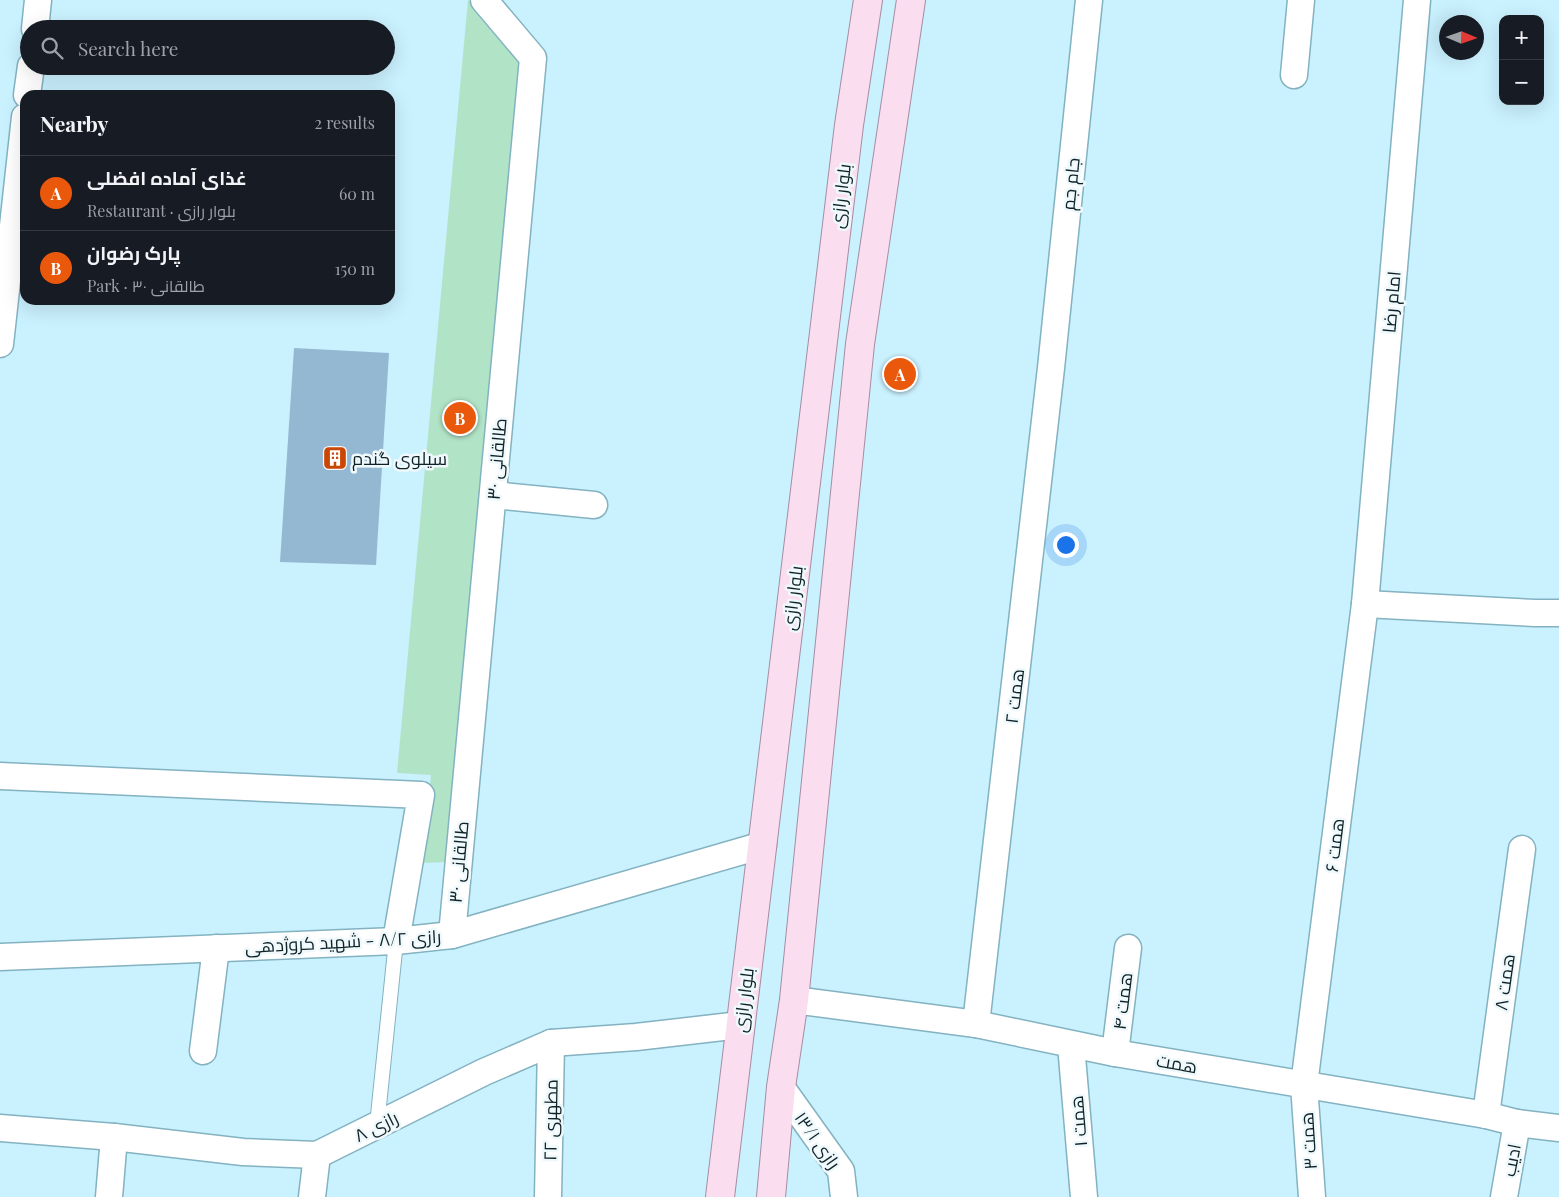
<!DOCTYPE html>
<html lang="en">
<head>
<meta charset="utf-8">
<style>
  body { margin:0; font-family:"Playfair Display",Cairo,serif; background:#20242c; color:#f1f3f6 }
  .controls { position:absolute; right:15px; top:15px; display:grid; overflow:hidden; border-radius:10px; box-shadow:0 5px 20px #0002 }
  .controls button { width:45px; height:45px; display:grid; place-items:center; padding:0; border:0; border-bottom:1px solid #363941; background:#171b24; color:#f1f3f6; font:25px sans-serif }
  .compass { position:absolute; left:1439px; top:15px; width:45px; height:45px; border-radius:50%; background:#171b24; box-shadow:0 5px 20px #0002; rotate:92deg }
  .you { position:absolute; left:1065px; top:544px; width:18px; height:18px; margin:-12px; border:4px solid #fff; border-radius:50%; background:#1a73e8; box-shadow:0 0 0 8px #1a73e833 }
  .badge { display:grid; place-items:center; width:32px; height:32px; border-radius:50%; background:#ea580c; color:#fff; font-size:16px; font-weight:700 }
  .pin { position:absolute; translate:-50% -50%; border:2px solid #fff; box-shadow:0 1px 5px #0006 }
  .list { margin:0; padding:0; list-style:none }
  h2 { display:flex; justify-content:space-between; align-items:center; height:65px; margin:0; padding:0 20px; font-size:21px }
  h2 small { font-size:16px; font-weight:400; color:#9ea1a6 }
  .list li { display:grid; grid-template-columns:32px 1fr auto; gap:15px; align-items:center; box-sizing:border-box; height:75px; padding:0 20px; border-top:1px solid #363941 }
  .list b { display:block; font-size:19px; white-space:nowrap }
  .list p { margin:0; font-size:16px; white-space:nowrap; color:#9ea1a6 }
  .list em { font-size:16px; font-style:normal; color:#9ea1a6 }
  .icon { flex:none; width:28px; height:28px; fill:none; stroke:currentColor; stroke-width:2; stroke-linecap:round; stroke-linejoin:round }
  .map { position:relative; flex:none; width:1559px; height:1197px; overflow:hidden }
  .search { position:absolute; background:#171b24; box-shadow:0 5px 20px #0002; left:20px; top:20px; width:375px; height:55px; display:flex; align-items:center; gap:12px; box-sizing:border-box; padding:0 18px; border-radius:28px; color:#9ea1a6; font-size:19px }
  .panel { position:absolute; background:#171b24; box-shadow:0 5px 20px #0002; left:20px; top:90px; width:375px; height:215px; border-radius:15px }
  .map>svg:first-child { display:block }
</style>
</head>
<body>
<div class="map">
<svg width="1559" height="1197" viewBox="0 0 1559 1197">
  <rect width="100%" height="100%" fill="#caf1fe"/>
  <polygon fill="#b1e4c7" points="468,0 523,63 449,862 422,863 431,775 397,773"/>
  <polygon fill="#94b8d2" points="294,348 389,353 376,565 280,562"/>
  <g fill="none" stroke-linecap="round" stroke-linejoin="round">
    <defs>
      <polyline id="lane" points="377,1125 396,941"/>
      <g id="street">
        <polyline points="35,29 38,0"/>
        <polyline points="1294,75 1301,0"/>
        <polyline points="27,95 31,66"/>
        <polyline points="0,344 25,117"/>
        <polyline points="493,495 594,505"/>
        <polyline points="1365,604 1535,613 1559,613"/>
        <polyline points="0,776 421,795 396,941"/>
        <polyline points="452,935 533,58 484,0"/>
        <polyline points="0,957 396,941 452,935 763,845"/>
        <polyline points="794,1000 976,1024 1115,1053 1486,1115 1517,1123 1559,1128"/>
        <polyline points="976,1024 1051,368 1089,0"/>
        <polyline points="1071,1045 1084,1197"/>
        <polyline points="203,1051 216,948"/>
        <polyline points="1115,1053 1128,948"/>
        <polyline points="781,1087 841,1171 844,1197"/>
        <polyline points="1486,1115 1522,849"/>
        <polyline points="0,1128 114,1137 243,1152 317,1155 484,1072 551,1043 636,1037 740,1025"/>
        <polyline points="109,1197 114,1137"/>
        <polyline points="312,1197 317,1155"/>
        <polyline points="548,1197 551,1043"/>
        <polyline points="1312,1197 1304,1085 1365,604 1417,0"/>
        <polyline points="1504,1197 1517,1123"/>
      </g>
      <g id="primary">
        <polyline points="720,1197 849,125 868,0"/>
        <polyline points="771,1197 781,1087 794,1000 860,344 911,0"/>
      </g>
    </defs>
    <use href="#lane" stroke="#83b2c1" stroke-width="16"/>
    <use href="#street" stroke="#83b2c1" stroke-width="29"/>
    <use href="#primary" stroke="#a58da3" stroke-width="30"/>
    <use href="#lane" stroke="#fff" stroke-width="14"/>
    <use href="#street" stroke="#fff" stroke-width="26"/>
    <use href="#primary" stroke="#faddef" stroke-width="28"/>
  </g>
  <defs>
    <symbol id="building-square" viewBox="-11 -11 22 22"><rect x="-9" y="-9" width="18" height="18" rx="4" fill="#cb4602" stroke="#eff9fc"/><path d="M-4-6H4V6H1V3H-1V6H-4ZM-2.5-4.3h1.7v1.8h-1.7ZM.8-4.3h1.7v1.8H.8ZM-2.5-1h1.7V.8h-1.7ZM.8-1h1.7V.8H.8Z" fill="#fff"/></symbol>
  </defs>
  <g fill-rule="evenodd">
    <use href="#building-square" x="321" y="444" width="28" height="28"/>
  </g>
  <g text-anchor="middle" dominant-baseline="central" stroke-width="5" stroke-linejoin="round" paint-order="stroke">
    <g font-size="18" fill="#0f2228" stroke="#eff9fc">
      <text transform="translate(1070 184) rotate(-84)">جام جم</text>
      <text transform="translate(840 196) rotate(-83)">بلوار رازی</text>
      <text transform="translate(1391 302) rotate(-85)">امام رضا</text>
      <text transform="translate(496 459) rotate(-85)">طالقانی ۳۰</text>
      <text transform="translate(792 598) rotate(-83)">بلوار رازی</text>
      <text transform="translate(1014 696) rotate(-83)">همت ۲</text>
      <text transform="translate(1334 845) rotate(-83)">همت ۶</text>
      <text transform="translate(458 862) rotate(-85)">طالقانی ۳۰</text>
      <text transform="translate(343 941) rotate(-3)">رازی ۸/۲ - شهید کروژدهی</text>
      <text transform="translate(1504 982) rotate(-82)">همت ۸</text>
      <text transform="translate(743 1000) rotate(-83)">بلوار رازی</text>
      <text transform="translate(1122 1001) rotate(-83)">همت ۴</text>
      <text transform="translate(1177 1063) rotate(10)">همت</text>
      <text transform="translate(550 1120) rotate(-89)">مطهری ۲۲</text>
      <text transform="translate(1078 1121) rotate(-95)">همت ۱</text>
      <text transform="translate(376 1126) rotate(-26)">رازی ۸</text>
      <text transform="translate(818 1140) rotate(55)">رازی ۱۳/۱</text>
      <text transform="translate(1308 1141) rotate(-94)">همت ۳</text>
      <text transform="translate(1511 1160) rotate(-79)">ادیب</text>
    </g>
    <g font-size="18" fill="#0f2228" stroke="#eff9fc" text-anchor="start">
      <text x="352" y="458">سیلوی گندم</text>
    </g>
  </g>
</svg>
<div class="controls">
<button>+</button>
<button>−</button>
</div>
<svg class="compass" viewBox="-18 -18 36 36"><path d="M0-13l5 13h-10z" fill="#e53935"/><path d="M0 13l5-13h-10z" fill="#9ea1a6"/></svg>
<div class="you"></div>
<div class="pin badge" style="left:900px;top:374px">A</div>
<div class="pin badge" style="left:460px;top:418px">B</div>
<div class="search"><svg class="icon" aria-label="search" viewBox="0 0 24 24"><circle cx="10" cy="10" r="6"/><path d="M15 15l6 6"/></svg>Search here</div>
<section class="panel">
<h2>Nearby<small>2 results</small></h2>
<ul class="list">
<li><span class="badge">A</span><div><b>غذای آماده افضلی</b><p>Restaurant · بلوار رازی</p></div><em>60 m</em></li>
<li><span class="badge">B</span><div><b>پارک رضوان</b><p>Park · طالقانی ۳۰</p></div><em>150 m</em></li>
</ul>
</section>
</div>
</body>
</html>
